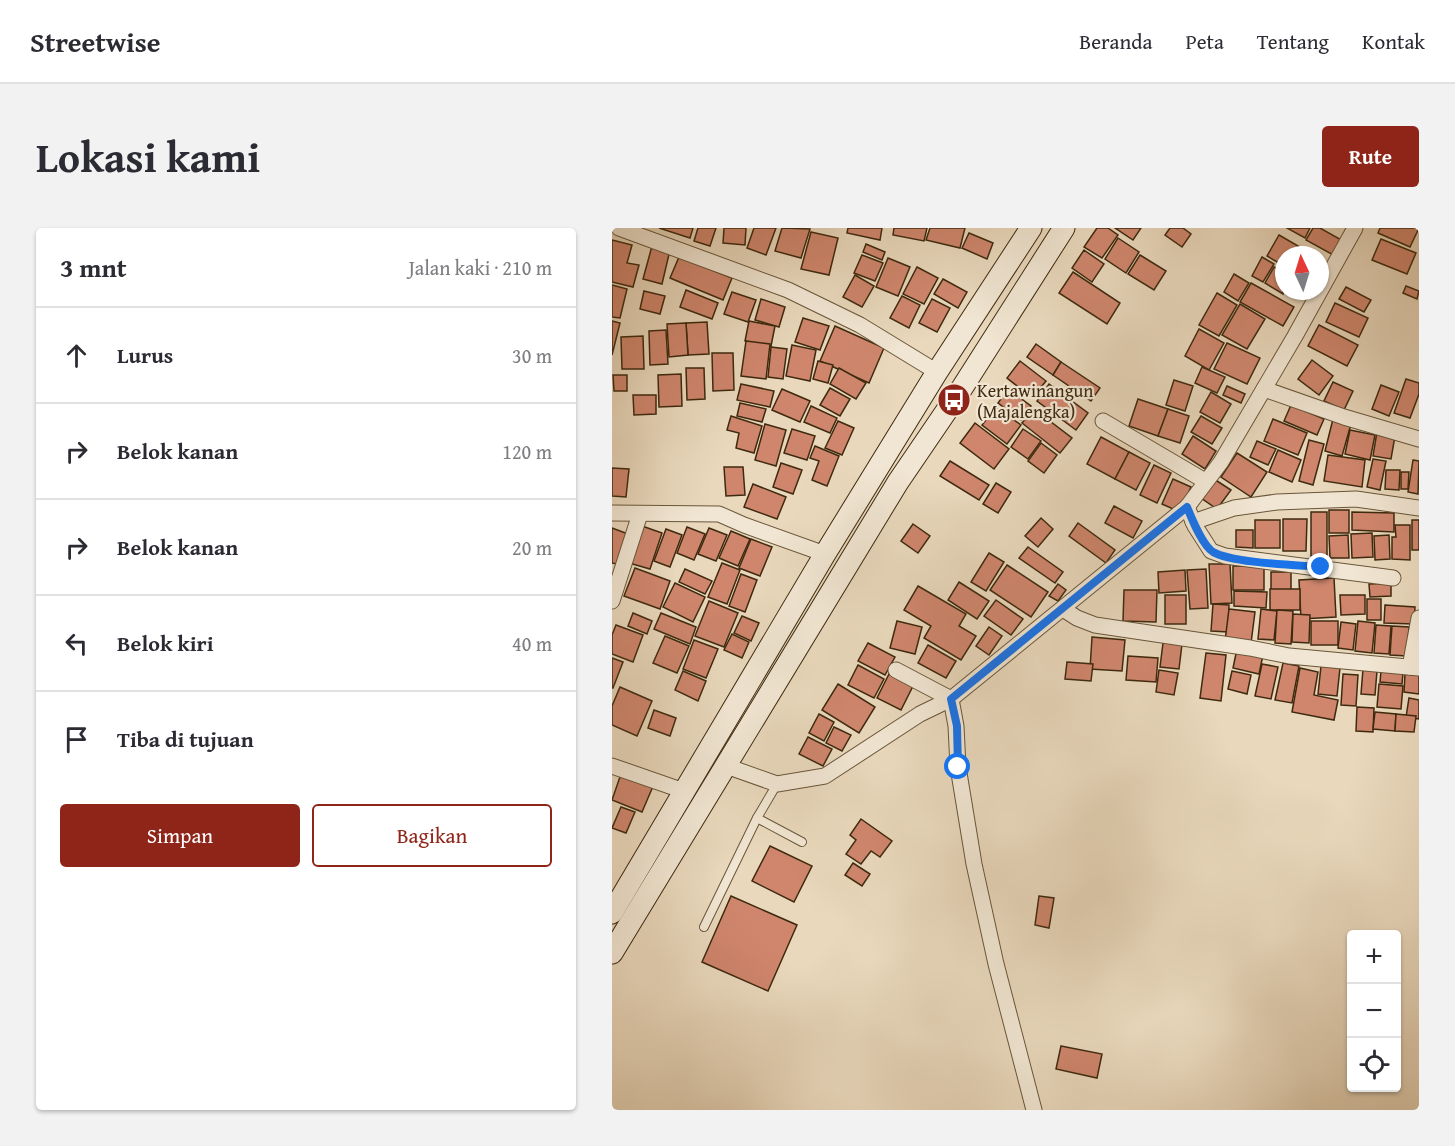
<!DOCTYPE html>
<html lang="id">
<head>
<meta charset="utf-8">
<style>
  body { margin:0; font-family:"Gentium Book Plus",serif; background:#f2f2f3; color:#2b2b33 }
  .controls { position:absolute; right:18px; bottom:18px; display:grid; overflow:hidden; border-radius:6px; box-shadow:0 2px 4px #0004 }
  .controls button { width:54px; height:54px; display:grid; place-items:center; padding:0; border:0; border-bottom:2px solid #e1e1e2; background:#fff; color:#2b2b33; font:30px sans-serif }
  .compass { position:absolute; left:663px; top:18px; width:54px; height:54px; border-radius:50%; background:#fff; box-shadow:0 2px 4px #0004; rotate:356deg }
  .stop { position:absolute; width:18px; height:18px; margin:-14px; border:4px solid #1a73e8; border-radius:50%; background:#fff }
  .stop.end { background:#1a73e8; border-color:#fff; box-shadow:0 2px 6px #0008 }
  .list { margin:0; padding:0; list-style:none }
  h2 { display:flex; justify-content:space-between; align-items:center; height:78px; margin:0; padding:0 24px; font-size:26px }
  h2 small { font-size:20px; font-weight:400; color:#7c7c81 }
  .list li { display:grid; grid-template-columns:39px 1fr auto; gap:18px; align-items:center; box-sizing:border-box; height:96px; padding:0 24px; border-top:2px solid #e1e1e2 }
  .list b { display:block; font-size:22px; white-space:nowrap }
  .list em { font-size:20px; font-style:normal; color:#7c7c81 }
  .actions { display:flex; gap:12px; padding:18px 24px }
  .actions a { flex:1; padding:14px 0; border:2px solid #8f2418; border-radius:6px; text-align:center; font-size:21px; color:#8f2418 }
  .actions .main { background:#8f2418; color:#fff }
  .icon { flex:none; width:33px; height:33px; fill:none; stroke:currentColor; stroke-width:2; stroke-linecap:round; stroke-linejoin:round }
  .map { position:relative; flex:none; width:807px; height:882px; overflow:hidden; border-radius:6px }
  header { display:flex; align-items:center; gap:36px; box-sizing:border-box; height:84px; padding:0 30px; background:#fff; border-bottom:2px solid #e1e1e2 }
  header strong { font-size:28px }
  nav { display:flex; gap:33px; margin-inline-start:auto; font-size:21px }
  .intro { display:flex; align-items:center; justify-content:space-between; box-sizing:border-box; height:144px; padding:0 36px }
  h1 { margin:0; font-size:42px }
  .button { padding:15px 27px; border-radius:6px; background:#8f2418; color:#fff; font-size:21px; font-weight:700 }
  main { display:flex; gap:36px; padding:0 36px }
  aside { flex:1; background:#fff; border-radius:6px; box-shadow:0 2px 4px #0004 }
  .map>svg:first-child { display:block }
</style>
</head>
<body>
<header>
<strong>Streetwise</strong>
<nav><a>Beranda</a><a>Peta</a><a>Tentang</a><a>Kontak</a></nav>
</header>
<div class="intro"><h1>Lokasi kami</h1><a class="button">Rute</a></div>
<main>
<aside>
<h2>3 mnt<small>Jalan kaki · 210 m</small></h2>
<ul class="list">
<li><svg class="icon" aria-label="ahead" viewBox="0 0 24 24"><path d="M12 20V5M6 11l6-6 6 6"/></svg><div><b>Lurus</b></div><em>30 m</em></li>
<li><svg class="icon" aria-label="right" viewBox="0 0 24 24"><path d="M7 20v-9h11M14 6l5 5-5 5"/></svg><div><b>Belok kanan</b></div><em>120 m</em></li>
<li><svg class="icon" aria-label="right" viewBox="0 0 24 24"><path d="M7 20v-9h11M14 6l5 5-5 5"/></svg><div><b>Belok kanan</b></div><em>20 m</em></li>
<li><svg class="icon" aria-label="left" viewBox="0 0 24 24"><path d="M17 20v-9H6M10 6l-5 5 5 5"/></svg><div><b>Belok kiri</b></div><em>40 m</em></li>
<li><svg class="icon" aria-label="arrive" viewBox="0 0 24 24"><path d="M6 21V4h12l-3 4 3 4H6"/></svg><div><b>Tiba di tujuan</b></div></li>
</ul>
<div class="actions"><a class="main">Simpan</a><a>Bagikan</a></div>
</aside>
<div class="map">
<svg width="807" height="882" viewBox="0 0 807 882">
  <rect width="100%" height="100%" fill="#e9d8bc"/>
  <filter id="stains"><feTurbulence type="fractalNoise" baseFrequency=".00333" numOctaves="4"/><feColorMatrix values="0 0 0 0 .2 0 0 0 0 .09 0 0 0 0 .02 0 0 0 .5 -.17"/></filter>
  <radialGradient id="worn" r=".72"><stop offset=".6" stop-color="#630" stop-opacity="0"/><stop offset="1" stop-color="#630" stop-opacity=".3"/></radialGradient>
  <g fill="#cf866d" stroke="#3e2a0f" stroke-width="1.5">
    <polygon points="47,0 81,0 78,10"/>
    <polygon points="86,0 104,0 98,18 82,13"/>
    <polygon points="112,0 134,0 133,17 111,15"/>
    <polygon points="142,0 164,0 154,27 135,20"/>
    <polygon points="170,0 198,1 189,30 163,23"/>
    <polygon points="236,0 270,0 268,12 235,5"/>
    <polygon points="282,0 315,0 312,13 281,7"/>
    <polygon points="318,0 353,0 348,20 314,12"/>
    <polygon points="485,0 496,0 506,7 490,30 472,19"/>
    <polygon points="503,0 529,0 521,12"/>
    <polygon points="558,0 571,0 579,6 570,19 553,7"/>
    <polygon points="675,0 698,0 693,10"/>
    <polygon points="701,0 708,0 733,14 725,29 694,12"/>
    <polygon points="768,0 807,0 798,19 766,5"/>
    <polygon points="199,4 226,10 217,47 189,41"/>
    <polygon points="357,5 381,15 375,31 350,20"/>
    <polygon points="667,7 693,22 690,27 672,27 672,38 655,28"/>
    <polygon points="506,10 527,24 514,45 493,31"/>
    <polygon points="769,11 804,25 795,46 760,32"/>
    <polygon points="0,12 20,17 15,35 27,37 21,59 0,54"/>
    <polygon points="254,16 273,24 270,32 251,24"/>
    <polygon points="40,18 58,22 50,56 31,51"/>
    <polygon points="472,22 492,36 480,54 460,40"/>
    <polygon points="250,27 271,35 263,53 242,45"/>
    <polygon points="528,27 554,43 542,62 516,46"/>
    <polygon points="67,29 120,50 111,72 58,50"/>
    <polygon points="650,29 662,36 651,54 640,48"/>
    <polygon points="276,30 298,39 286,68 264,59"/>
    <polygon points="305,39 326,50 312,76 291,66"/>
    <polygon points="662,39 672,45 671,66 653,55"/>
    <polygon points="461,44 508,75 495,96 447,65"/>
    <polygon points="622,46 637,55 626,73 612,64"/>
    <polygon points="243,47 262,58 250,79 231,69"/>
    <polygon points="331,51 355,64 346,80 322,66"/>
    <polygon points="639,55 682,79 671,98 628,74"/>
    <polygon points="0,57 15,61 8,90 0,89"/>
    <polygon points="794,58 807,63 805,71 791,65"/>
    <polygon points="734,59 759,72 752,84 727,71"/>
    <polygon points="74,62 106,75 100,91 68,79"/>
    <polygon points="32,63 53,68 48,86 28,81"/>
    <polygon points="120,64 144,72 136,94 112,86"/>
    <polygon points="605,65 625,77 607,108 587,97"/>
    <polygon points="290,68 308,77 297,100 278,90"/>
    <polygon points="149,71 173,79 167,99 143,92"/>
    <polygon points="320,71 338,80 325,104 307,95"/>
    <polygon points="723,75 756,90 747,109 714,94"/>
    <polygon points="628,76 653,91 635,121 610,107"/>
    <polygon points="191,90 217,98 208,122 183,114"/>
    <polygon points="0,93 8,95 0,127"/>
    <polygon points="137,93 163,98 159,118 133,113"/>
    <polygon points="95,94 97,126 76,127 74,95"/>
    <polygon points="74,95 76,127 57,129 55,96"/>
    <polygon points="707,97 746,117 735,138 696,118"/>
    <polygon points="223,98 272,120 257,155 208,133"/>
    <polygon points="587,101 612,115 597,142 573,128"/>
    <polygon points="54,102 56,136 38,137 37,103"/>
    <polygon points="31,108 32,141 10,141 9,109"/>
    <polygon points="134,113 158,116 154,151 129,148"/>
    <polygon points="615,115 648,130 635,156 602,141"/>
    <polygon points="424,116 449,134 441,147 415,129"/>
    <polygon points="180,117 204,122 198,153 174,148"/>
    <polygon points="159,119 175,121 171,151 156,149"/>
    <polygon points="100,125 121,125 122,162 101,163"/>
    <polygon points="700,132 721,148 707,167 686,151"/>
    <polygon points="206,133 221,137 216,155 201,151"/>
    <polygon points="408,133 434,153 420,170 395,150"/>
    <polygon points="449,134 488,160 479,173 441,147"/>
    <polygon points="590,139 613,149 605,165 583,155"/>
    <polygon points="74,140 92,140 93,171 75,172"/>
    <polygon points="227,140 254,155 244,171 218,156"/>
    <polygon points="69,146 70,178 47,179 46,147"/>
    <polygon points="1,147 15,147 15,163 2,163"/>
    <polygon points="794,151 807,155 807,166 798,190 782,185"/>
    <polygon points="562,152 581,158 573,183 554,177"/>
    <polygon points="721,154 741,163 732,182 712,173"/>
    <polygon points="129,156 162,163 158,179 125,172"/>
    <polygon points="437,156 476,185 464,202 425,173"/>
    <polygon points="769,157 787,164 777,188 760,181"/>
    <polygon points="615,158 633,166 629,175 611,167"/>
    <polygon points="218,160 238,171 228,188 208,177"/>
    <polygon points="170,161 198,173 188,194 160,182"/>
    <polygon points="396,161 419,178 409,192 386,175"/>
    <polygon points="599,164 619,176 608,195 588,184"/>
    <polygon points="21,167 44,167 44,186 22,187"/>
    <polygon points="526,171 556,181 546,208 517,198"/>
    <polygon points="128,175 154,181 150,194 125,188"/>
    <polygon points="679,177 712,191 705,207 672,193"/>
    <polygon points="199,178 225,190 218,205 192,194"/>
    <polygon points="384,179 409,197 395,216 370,197"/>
    <polygon points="422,181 460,210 448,225 410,195"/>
    <polygon points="556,181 577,188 568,215 546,208"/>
    <polygon points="119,188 150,198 142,225 124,220 127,205 115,202"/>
    <polygon points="589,188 610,200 600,216 579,204"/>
    <polygon points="661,191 695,205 686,227 652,213"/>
    <polygon points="721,191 739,196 730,228 713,223"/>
    <polygon points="226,193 242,200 230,227 213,220"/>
    <polygon points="363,195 397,221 382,241 348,215"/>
    <polygon points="153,196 174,202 164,238 143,232"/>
    <polygon points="180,201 203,208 195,232 172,225"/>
    <polygon points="411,201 429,213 416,231 399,219"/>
    <polygon points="738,202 763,207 758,232 733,226"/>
    <polygon points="765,204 783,208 779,231 761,228"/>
    <polygon points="581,208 604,223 593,241 570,226"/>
    <polygon points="489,209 517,224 503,251 475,236"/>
    <polygon points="697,212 712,216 701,257 687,253"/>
    <polygon points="645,213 664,221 656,237 638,229"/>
    <polygon points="429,215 445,227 432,245 416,233"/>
    <polygon points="203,218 227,228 215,258 200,252 207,233 198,230"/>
    <polygon points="666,222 689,232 680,254 657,244"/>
    <polygon points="517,224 538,235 524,262 503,251"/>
    <polygon points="625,225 655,244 639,269 609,249"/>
    <polygon points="716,227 753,232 750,259 712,253"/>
    <polygon points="761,231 774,233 768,262 755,259"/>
    <polygon points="801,232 807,233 806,266 796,264"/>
    <polygon points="338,233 377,257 367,272 328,248"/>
    <polygon points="169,235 190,242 181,266 161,259"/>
    <polygon points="542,237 559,245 545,275 528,267"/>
    <polygon points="112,239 131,239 133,267 114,268"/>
    <polygon points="0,240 17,241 14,269 0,268"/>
    <polygon points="774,242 788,242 787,262 773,261"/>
    <polygon points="789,244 797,244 796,261 789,261"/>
    <polygon points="561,251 579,259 568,284 550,276"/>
    <polygon points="602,251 619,262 605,281 589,270"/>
    <polygon points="384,255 399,264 386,285 371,276"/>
    <polygon points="141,256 174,269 165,291 132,279"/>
    <polygon points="502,278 530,293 521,310 493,295"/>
    <rect x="717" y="282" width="20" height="23"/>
    <rect x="699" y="284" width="16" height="44"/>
    <polygon points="740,284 782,285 782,304 740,302"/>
    <polygon points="429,290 441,301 426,319 413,308"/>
    <polygon points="671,291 695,291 694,323 671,323"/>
    <rect x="643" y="292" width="25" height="28"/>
    <rect x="800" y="292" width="7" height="30"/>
    <polygon points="466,295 503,322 494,335 457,308"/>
    <polygon points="301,296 318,308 306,325 289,313"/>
    <polygon points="783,297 798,297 798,332 780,331 780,309 784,309"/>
    <polygon points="30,298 50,305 38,341 17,335"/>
    <polygon points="75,299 93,306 82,332 65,325"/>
    <polygon points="0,300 16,306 5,336 0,335"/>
    <polygon points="97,300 115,307 104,333 86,326"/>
    <polygon points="54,301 70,307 58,339 42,333"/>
    <polygon points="624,302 641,302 641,320 624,319"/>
    <polygon points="119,303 138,311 126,338 107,330"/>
    <polygon points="760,305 761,329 740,330 739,306"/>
    <polygon points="736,307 737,330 718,330 717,308"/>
    <polygon points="777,307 778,331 763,332 762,308"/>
    <polygon points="139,311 160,319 148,348 127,340"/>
    <polygon points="416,319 451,344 443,355 407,330"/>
    <polygon points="377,325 392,334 374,363 359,354"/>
    <polygon points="110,335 128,342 115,376 96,369"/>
    <polygon points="597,336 618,336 620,375 599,376"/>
    <polygon points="395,337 436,364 419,389 378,362"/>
    <rect x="621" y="338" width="31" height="24"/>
    <polygon points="23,340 58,353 48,381 12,368"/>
    <polygon points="73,341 100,353 93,366 67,354"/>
    <polygon points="594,341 596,380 578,381 575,342"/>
    <polygon points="573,342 574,363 547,365 546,344"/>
    <rect x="659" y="344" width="20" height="21"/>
    <polygon points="129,346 145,352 133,384 117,378"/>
    <polygon points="722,350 724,389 689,391 687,352"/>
    <polygon points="347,354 377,373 365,391 336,372"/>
    <polygon points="63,355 93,369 81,394 51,379"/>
    <polygon points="779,355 779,368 758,369 757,356"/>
    <polygon points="446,356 454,362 446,373 437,368"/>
    <polygon points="306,358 354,386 347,398 364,408 349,432 312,410 319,398 292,382"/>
    <rect x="658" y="361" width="30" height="21"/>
    <polygon points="512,362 545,362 544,394 511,393"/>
    <polygon points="622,363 655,364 654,380 622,378"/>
    <rect x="553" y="367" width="21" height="29"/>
    <polygon points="728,367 753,367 753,386 729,387"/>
    <rect x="755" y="371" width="14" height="21"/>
    <polygon points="384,372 411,391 399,407 372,388"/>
    <polygon points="97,373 126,385 112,419 83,408"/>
    <polygon points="601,376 617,377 616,404 599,403"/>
    <polygon points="773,377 803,379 802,396 772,395"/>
    <polygon points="617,381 643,384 639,415 613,413"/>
    <polygon points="649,381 665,383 662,412 646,411"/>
    <polygon points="665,382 681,383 679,416 663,415"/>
    <polygon points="21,385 40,393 35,406 16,398"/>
    <polygon points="49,385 84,399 78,416 42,401"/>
    <polygon points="681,386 698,387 697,415 680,414"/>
    <polygon points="130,388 147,395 139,413 122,405"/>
    <polygon points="285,393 310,399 303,426 278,420"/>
    <rect x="699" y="393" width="27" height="24"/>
    <polygon points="746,393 763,395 760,425 743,423"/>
    <polygon points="729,394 744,396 741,422 726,420"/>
    <polygon points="4,397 31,407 21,434 0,426 0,407"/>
    <polygon points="764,397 779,398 777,426 762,425"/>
    <polygon points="780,398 797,399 795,428 778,427"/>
    <polygon points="377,399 390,408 377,427 364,418"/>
    <polygon points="120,406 137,414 130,430 112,422"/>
    <polygon points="53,408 77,418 65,445 41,435"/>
    <polygon points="480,409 513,412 510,443 478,441"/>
    <polygon points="82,412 106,421 94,450 71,441"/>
    <polygon points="256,415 283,429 273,447 246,433"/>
    <polygon points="551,415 570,416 567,441 548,439"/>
    <polygon points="316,417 344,433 334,450 306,435"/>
    <polygon points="625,421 651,427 647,446 621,440"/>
    <polygon points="594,425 614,427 609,473 588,470"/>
    <polygon points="516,428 546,430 544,454 514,452"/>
    <polygon points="0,430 11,434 1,460 0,460"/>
    <polygon points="455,434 481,436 479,453 453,451"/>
    <polygon points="671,435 687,438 680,475 663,472"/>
    <polygon points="650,436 666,439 659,471 643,468"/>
    <polygon points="246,437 272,451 262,470 236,457"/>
    <polygon points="709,438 728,440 725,468 706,466"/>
    <polygon points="688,440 706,444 702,467 726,472 722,492 680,484"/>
    <polygon points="751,441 765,443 763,467 749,466"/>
    <polygon points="547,442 566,445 562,467 544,464"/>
    <polygon points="71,443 94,453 86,473 63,462"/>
    <polygon points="620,443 639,447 635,466 616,461"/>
    <polygon points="769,443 791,445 790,456 768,454"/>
    <polygon points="277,446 301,458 289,482 265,470"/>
    <polygon points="731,446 746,447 744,478 729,477"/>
    <polygon points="793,446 807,447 807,466 792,464"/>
    <polygon points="226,456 263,479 247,505 210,482"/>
    <polygon points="767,456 791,458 789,481 765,479"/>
    <polygon points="8,459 40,473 25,508 0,497 0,478"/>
    <polygon points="797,470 807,472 807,491 794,489"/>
    <polygon points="745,479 762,480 761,504 744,503"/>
    <polygon points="42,482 64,490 58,508 36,500"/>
    <polygon points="763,484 784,486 783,503 761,501"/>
    <polygon points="207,486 222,494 212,513 197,505"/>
    <polygon points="784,486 804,488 802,504 783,503"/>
    <polygon points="222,499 239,507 230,523 214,515"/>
    <polygon points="196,509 220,521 211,538 187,526"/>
    <polygon points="10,543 42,556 30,584 0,572"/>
    <polygon points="9,579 23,584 14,605 0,600"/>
    <polygon points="249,591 280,613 268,629 259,623 249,636 234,626 244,612 238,607"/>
    <polygon points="158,618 200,638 182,674 140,653"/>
    <polygon points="241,635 258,646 250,658 233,647"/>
    <polygon points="119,668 185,697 156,763 90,734"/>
    <polygon points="427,668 442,670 437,700 423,697"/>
    <polygon points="449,818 490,826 485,850 444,841"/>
  </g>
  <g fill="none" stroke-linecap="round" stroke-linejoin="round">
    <defs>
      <g id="service">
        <polyline points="145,590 190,614"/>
        <polyline points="92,699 145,590 165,556"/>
      </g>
      <g id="minor">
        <polyline points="7,0 176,62 248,97 325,144"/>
        <polyline points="652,161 732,189 807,211"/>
        <polyline points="491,193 593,253"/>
        <polyline points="575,279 583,298 599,323 613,328 781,350"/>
        <polyline points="0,285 107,286 132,297 213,326"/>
        <polyline points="581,294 622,280 665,274 744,271 807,280"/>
        <polyline points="0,373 28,286"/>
        <polyline points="451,381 465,390 483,397 638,420 677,428 807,440"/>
        <polyline points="798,439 807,390"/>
        <polyline points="284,442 339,471 344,498 346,539 362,636 384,736 422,882"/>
        <polyline points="0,538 72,563"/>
        <polyline points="114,538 165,556 213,548 308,486 339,471 575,279 609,234 683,108 743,0"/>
      </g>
      <g id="secondary">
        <polyline points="0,685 213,326 325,144 419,0"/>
        <polyline points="0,725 286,254 350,160 452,0"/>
      </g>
    </defs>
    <use href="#service" stroke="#69563a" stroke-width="10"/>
    <use href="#minor" stroke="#69563a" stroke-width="17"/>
    <use href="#secondary" stroke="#3e2a0f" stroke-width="23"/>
    <use href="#service" stroke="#f1e6d3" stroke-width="8"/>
    <use href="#minor" stroke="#f1e6d3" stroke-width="15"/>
    <use href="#secondary" stroke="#f1e6d3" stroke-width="21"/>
  </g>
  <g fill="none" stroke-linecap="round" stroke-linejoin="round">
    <path stroke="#1a73e8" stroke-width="8" d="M346 539 345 498 339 471 575 279C580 291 590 317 601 324 620 335 685 337 709 339"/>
  </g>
  <defs>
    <symbol id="bus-disc" viewBox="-11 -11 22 22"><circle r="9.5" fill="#8f2418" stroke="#f1e6d3"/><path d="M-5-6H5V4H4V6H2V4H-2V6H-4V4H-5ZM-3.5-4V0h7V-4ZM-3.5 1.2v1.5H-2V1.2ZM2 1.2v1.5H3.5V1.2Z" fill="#fff"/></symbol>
  </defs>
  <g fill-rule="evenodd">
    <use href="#bus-disc" x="323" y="153" width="38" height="38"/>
  </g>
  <g text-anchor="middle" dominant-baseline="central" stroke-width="4.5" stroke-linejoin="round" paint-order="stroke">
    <g font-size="18" fill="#3e2a0f" stroke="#f1e6d3" text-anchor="start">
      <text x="365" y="162">Kertawinangun<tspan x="365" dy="21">(Majalengka)</tspan></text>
    </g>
  </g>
  <rect width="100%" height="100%" filter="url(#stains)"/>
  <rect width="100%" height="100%" fill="url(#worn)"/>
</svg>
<div class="controls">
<button>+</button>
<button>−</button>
<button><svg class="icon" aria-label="locate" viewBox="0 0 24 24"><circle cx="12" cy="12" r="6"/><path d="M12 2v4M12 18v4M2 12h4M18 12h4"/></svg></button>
</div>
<svg class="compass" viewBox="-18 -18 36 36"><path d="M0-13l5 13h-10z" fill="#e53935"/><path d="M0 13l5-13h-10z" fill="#7c7c81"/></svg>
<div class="stop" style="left:346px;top:539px"></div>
<div class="stop end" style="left:709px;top:339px"></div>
</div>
</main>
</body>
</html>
